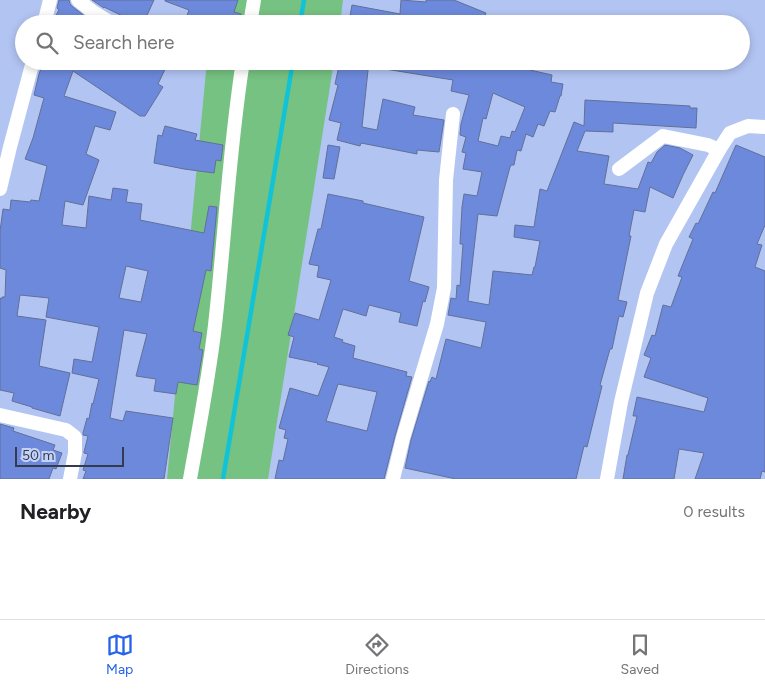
<!DOCTYPE html>
<html lang="en">
<head>
<meta charset="utf-8">
<style>
  body { margin:0; font-family:Figtree,sans-serif; background:#f6f6f6; color:#202124 }
  .scale { position:absolute; left:15px; bottom:12px; width:109px; box-sizing:border-box; padding-left:5px; border:2px solid #343b4d; border-top:0; font-size:14px; line-height:18px; white-space:nowrap; color:#343b4d; -webkit-text-stroke:4px #c3d2f6; paint-order:stroke }
  .list { margin:0; padding:0; list-style:none }
  h2 { display:flex; justify-content:space-between; align-items:center; height:65px; margin:0; padding:0 20px; font-size:21px }
  h2 small { font-size:16px; font-weight:400; color:#757577 }
  .icon { flex:none; width:28px; height:28px; fill:none; stroke:currentColor; stroke-width:2; stroke-linecap:round; stroke-linejoin:round }
  .map { position:relative; flex:none; width:765px; height:479px; overflow:hidden }
  .search { position:absolute; background:#fff; box-shadow:0 2px 8px #0003; left:15px; right:15px; top:15px; height:55px; display:flex; align-items:center; gap:12px; box-sizing:border-box; padding:0 18px; border-radius:28px; color:#757577; font-size:19px }
  .sheet { height:140px; background:#fff }
  nav { display:flex; justify-content:space-around; align-items:center; box-sizing:border-box; height:70px; border-top:1px solid #e0e0e0; background:#fff; font-size:14px; color:#757577 }
  nav a { display:grid; justify-items:center; gap:2px }
  nav .on { color:#2563eb }
  .map>svg:first-child { display:block }
</style>
</head>
<body>
<div class="map">
<svg width="765" height="479" viewBox="0 0 765 479">
  <rect width="100%" height="100%" fill="#b2c4f2"/>
  <g fill="#76c282">
    <polygon points="213,0 343,0 340,24 211,24"/>
    <polygon points="207,61 334,61 268,479 167,479"/>
  </g>
  <g fill="none" stroke-linecap="round" stroke-linejoin="round">
    <g stroke="#11c3d7" stroke-width="4.5">
      <polyline points="300,24 304,0"/>
      <polyline points="223,479 293,61"/>
    </g>
  </g>
  <g fill="#6d89db" stroke="#617099" fill-rule="evenodd">
    <polygon points="59,0 69,0 70,4 73,7 95,24 53,24 55,17 59,10 57,8"/>
    <polygon points="92,0 154,0 143,24 139,24 104,7 104,8"/>
    <polygon points="165,0 238,0 234,12 241,14 238,24 184,24 189,10 165,1"/>
    <polygon points="401,0 426,2 426,0 454,0 486,13 481,24 357,24 349,22 352,5 400,14"/>
    <path d="M44 61H169L158 84 163 87 145 116H140L73 71 64 96 116 112 110 130 95 126 86 154 99 160 83 205 65 201 62 225 86 228 89 196 111 200 113 188 128 190 126 202 142 204 140 220 204 233 209 206 217 207 211 271 206 270 193 331 202 333 199 349 203 350 197 385 178 382 176 394 154 391 156 379 136 376 147 334 124 330 110 418 123 421 126 411 173 418 164 479H83L86 471 83 470 88 454 84 453V452L88 436 83 435V433L87 418 89 419 92 403 93 404 99 379 72 373 74 359 92 362 99 327 46 317 49 298 20 295 17 316 46 320 39 366 70 373 60 416 32 408V407L12 401 14 393 0 390V298L2 299V297H5L6 270 0 268V231L3 209 10 210 11 200 30 202 31 200 39 201 47 166 25 159 33 138 44 98 34 95 39 74ZM126 266 148 271 141 302 119 298Z"/>
    <polygon points="340,61 369,61 362,127 377,130 383,99 415,107 413,115 444,120 439,152 417,150 417,154 361,143 360,146 337,140 341,123 329,120 338,85 335,84"/>
    <path d="M380 61H451L471 69 474 61H534L530 70 552 75 551 82 563 84 561 96H560L555 112 550 111 544 126 538 124 533 137 526 134 521 151 517 150 514 165H511L510 167 497 216 478 214 468 301 489 305 493 271 532 275 534 267H535L540 241 514 237 515 225 534 227 540 189 547 191 574 122 584 126 585 100 690 106V108H697L696 128 613 123V132L585 131 577 151 609 156 604 184 638 189 648 162 651 163 657 152 665 145 680 148 693 155 683 175 673 198 650 187 645 212 634 210 629 236H631L618 300 627 302 623 317 619 316 612 349H610L600 385 602 386 587 447 584 446 576 479H456L405 468 411 440 429 381 430 382 432 377 436 379 446 339 481 348 486 322 448 315 451 298 456 299 457 285 460 286 463 244H460L462 207 464 194 477 196 482 172 463 169 466 153 462 152 466 137 460 135 461 124 469 95 451 91 453 80 379 68ZM493 93 525 107 515 132 512 131 510 138 501 136 498 146 478 141 483 118 486 119Z"/>
    <polygon points="165,126 197,134 195,140 223,145 221,161 216,160 214,173 184,169 154,163 158,135 162,136"/>
    <polygon points="328,145 340,147 334,179 323,178"/>
    <polygon points="736,145 765,157 765,225 757,244 762,245 755,267 765,271 765,472 762,471 760,479 695,479 704,453 679,449 674,479 623,479 627,455 628,455 637,416 633,416 637,397 704,412 708,398 644,377 651,358 644,355 652,335 655,336 663,305 671,307 682,277 678,276 693,239 689,237 696,223 698,224 713,192 715,193"/>
    <path d="M328 194 363 201V203L424 217 409 281 429 287 425 302 423 301 417 326 399 322 401 313 369 305 366 316 343 309 334 337 343 340 342 342 355 346 353 358 407 372 406 376 412 377 395 436 384 479H275L279 460 283 461 288 439 284 438 286 430 279 428 290 388 318 396 329 367 317 364 318 363 289 357 294 337 288 335 295 313 319 320 331 280 317 277 319 266 309 264 318 229H321ZM338 384 377 392 367 431 326 421Z"/>
    <polygon points="0,424 14,428 13,431 55,445 53,450 62,453 56,469 53,468 49,479 0,479"/>
  </g>
  <g fill="none" stroke-linecap="round" stroke-linejoin="round">
    <g stroke="#fff" stroke-width="14">
      <polyline points="78,0 93,12 113,24"/>
      <polyline points="44,24 50,0"/>
      <polyline points="250,24 254,0"/>
      <polyline points="619,169 663,136 708,145 719,150"/>
      <polyline points="0,189 10,147 33,61"/>
      <polyline points="0,415 66,430 75,437 75,453 70,479"/>
      <path d="M190 479C199 428 209 377 215 325 225 237 229 149 243 61"/>
      <polyline points="393,479 403,438 437,324 444,288 446,180 453,114"/>
      <polyline points="607,479 621,402 647,293 666,244 719,150 730,133 748,126 765,127"/>
    </g>
  </g>
</svg>
<div class="scale">50 m</div>
<div class="search"><svg class="icon" aria-label="search" viewBox="0 0 24 24"><circle cx="10" cy="10" r="6"/><path d="M15 15l6 6"/></svg>Search here</div>
</div>
<section class="sheet">
<h2>Nearby<small>0 results</small></h2>
<ul class="list">
</ul>
</section>
<nav>
<a class="on"><svg class="icon" aria-label="map" viewBox="0 0 24 24"><path d="M3 6l6-2 6 2 6-2v14l-6 2-6-2-6 2zM9 4v14M15 6v14"/></svg>Map</a>
<a><svg class="icon" aria-label="directions" viewBox="0 0 24 24"><path d="M12 3l9 9-9 9-9-9zM9 14v-3h6M13 9l2 2-2 2"/></svg>Directions</a>
<a><svg class="icon" aria-label="saved" viewBox="0 0 24 24"><path d="M7 4h10v16l-5-4-5 4z"/></svg>Saved</a>
</nav>
</body>
</html>
